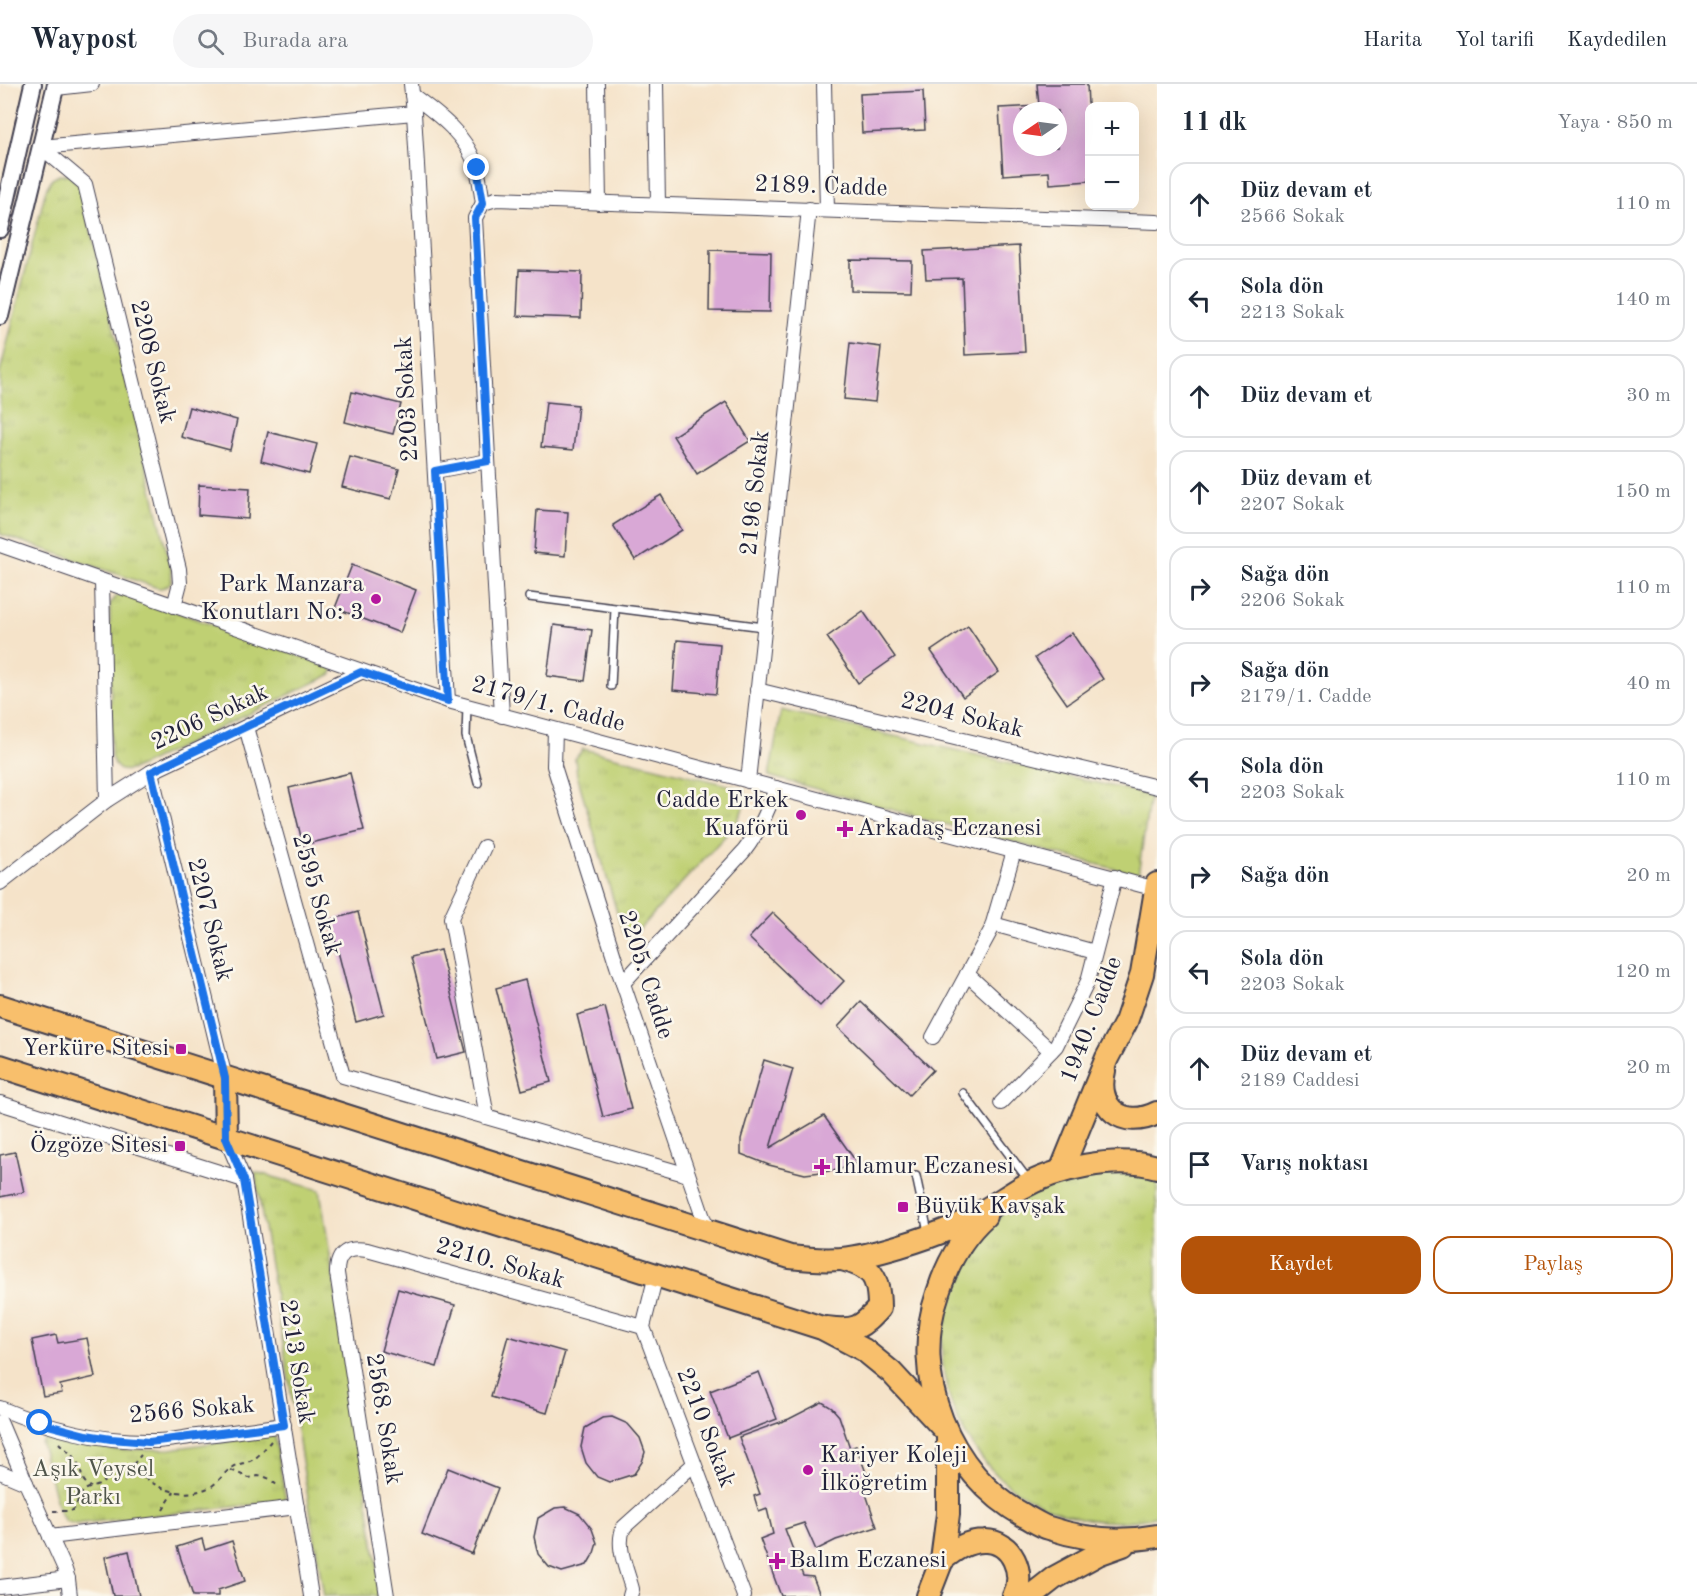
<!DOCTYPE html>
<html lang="tr">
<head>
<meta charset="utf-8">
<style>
  body { margin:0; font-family:"Old Standard TT",serif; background:#f6f6f7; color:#1f2937 }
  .controls { position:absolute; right:18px; top:18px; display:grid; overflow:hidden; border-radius:12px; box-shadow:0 6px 24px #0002 }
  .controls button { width:54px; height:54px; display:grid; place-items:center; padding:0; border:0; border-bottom:2px solid #e0e1e3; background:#fff; color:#1f2937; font:30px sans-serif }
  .compass { position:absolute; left:1013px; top:18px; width:54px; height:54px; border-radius:50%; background:#fff; box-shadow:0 6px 24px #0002; rotate:257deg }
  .stop { position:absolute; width:18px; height:18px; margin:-14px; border:4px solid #1a73e8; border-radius:50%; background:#fff }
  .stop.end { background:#1a73e8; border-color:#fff; box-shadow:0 2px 6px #0008 }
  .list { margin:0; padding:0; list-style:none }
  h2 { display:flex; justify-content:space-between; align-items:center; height:78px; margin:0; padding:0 24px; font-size:26px }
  h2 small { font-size:20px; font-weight:400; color:#747a83 }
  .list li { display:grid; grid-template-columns:39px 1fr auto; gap:18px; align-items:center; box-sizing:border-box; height:84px; margin:0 12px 12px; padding:0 12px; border:2px solid #e0e1e3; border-radius:18px }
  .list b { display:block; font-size:22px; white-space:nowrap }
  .list p { margin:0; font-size:20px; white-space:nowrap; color:#747a83 }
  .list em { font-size:20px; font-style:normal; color:#747a83 }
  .actions { display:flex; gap:12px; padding:18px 24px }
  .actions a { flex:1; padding:14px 0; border:2px solid #b45309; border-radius:18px; text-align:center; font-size:21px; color:#b45309 }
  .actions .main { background:#b45309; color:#fff }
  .icon { flex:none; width:33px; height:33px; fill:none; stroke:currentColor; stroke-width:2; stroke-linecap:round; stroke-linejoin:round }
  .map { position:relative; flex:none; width:1157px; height:1512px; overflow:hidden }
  header { display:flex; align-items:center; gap:36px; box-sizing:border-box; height:84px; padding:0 30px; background:#fff; border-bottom:2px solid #e0e1e3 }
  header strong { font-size:28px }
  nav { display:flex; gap:33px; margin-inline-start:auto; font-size:21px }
  .search { width:420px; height:54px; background:#f6f6f7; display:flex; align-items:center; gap:15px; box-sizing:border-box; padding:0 21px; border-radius:33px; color:#747a83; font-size:22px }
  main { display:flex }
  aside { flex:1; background:#fff }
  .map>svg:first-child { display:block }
</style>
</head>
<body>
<header>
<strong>Waypost</strong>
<div class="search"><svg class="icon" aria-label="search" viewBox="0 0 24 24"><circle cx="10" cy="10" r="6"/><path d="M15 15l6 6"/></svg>Burada ara</div>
<nav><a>Harita</a><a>Yol tarifi</a><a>Kaydedilen</a></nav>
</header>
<main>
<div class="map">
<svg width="1157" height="1512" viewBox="0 0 1157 1512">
  <defs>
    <pattern id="grass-tufts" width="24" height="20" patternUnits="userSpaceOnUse" patternTransform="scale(1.5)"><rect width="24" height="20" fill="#bfd073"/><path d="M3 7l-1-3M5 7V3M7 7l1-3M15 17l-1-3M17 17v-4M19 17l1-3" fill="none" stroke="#a4b264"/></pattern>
  </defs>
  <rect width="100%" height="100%" fill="#fbf7ec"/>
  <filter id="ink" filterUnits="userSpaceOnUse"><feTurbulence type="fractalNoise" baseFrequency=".0167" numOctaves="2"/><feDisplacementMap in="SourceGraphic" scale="12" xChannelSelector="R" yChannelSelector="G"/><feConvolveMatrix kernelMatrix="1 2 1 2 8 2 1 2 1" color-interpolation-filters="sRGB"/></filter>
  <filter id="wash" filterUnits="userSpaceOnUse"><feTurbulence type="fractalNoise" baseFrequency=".008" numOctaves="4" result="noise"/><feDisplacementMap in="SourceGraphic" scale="24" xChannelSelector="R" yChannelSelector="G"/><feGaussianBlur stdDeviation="1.35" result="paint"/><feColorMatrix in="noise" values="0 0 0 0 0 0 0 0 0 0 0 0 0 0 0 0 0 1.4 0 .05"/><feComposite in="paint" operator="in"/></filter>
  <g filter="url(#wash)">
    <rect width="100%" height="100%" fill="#f5e3c9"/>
    <g fill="url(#grass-tufts)" stroke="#707957" stroke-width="1.5">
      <path d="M59 91H68L80 100 171 485C173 496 171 504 158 504L0 450V288L46 105 52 95Z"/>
      <path d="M123 509 330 583 333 586 332 590 134 685C120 689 117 686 111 673L110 520 115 513Z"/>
      <polygon points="781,626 1150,711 1138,791 944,740 769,692"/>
      <polygon points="583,665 744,705 745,720 736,740 634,851 623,849 577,691 575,675"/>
      <polygon points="255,1088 320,1106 382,1512 324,1512"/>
      <path d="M1103 1088 1145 1090 1157 1093V1432C1125 1442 1085 1438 1054 1426 1035 1418 1015 1408 1000 1394 932 1330 922 1229 979 1155 991 1139 1007 1123 1026 1112 1037 1106 1051 1099 1063 1095 1076 1092 1090 1090 1103 1088Z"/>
      <polygon points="48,1349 57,1350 83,1358 113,1366 171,1365 274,1350 286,1417 75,1440 65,1437 59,1427 41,1359"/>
    </g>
    <g id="blocks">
      <g fill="#d9a8d6" fill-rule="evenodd">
        <path d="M1037 0H1087L1089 42V97L1050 100 1049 88 1003 91 999 24 1039 22ZM1022 27H1058V63H1022Z"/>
        <polygon points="923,7 925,46 862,49 860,10"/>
        <polygon points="1019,162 1025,268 965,271 962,194 926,195 924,167"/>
        <polygon points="710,166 771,168 770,228 709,227"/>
        <polygon points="850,176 912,177 911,207 850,206"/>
        <polygon points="519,186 582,188 581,234 517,232"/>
        <polygon points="850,259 881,263 875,318 844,315"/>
        <polygon points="352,308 401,320 393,350 345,338"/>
        <polygon points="546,318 578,321 573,366 541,363"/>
        <polygon points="726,318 750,357 697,390 673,352"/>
        <polygon points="189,323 237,336 230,366 181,353"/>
        <polygon points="268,348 317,360 309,390 261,377"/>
        <polygon points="350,373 399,385 391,415 342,403"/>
        <polygon points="199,401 250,404 248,435 198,431"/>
        <polygon points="661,411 682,446 635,476 613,441"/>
        <polygon points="537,426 568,428 565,472 534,469"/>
        <polygon points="352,481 416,506 400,549 335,524"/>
        <polygon points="863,527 895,573 858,599 827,553"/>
        <polygon points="554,541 592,546 585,597 547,592"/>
        <polygon points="968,542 999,588 963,613 931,567"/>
        <polygon points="1072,549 1103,595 1067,620 1035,574"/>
        <polygon points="677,556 720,560 716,610 673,606"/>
        <polygon points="350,689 364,746 303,761 289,704"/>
        <polygon points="358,828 384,930 356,938 330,836"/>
        <polygon points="773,829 844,897 820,922 749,854"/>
        <polygon points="440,866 466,968 437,975 411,873"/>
        <polygon points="525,896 551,998 522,1006 496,904"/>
        <polygon points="861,918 933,986 909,1011 838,943"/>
        <polygon points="605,923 631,1025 603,1033 577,931"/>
        <polygon points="764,976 793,985 770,1064 824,1032 857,1079 838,1086 805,1090 769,1081 741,1070 741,1055"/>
        <polygon points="15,1068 24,1108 0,1113 0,1071"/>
        <polygon points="398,1205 455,1221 437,1283 381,1267"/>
        <polygon points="56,1251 58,1259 87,1254 95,1293 60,1301 62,1309 43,1312 32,1256"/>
        <polygon points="508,1252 565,1268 547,1329 491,1313"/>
        <polygon points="759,1288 777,1335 728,1354 710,1307"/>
        <polygon points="822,1318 832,1324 839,1332 850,1364 856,1362 873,1407 866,1410 877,1443 836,1456 816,1466 804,1439 785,1445 803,1492 813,1493 820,1511 781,1512 760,1455 773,1450 767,1425 759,1428 754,1412 760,1410 739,1353 789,1335"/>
        <polygon points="612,1333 628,1340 640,1354 645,1368 642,1378 634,1390 609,1398 597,1393 586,1379 581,1363 585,1344 602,1334"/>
        <polygon points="448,1384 498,1404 472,1470 422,1450"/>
        <polygon points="565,1423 580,1430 592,1445 597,1459 594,1469 587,1481 562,1488 549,1483 538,1470 534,1453 538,1434 555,1424"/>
        <polygon points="202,1455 205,1466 232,1457 245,1497 218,1506 218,1512 193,1512 177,1463"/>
        <polygon points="129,1467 139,1512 113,1512 105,1473"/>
      </g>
    </g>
  </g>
  <g filter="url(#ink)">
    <use href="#blocks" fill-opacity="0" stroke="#423f50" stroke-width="1.5"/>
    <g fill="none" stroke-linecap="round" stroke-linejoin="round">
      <defs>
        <g id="service">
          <polyline points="529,513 764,543"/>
          <polyline points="611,602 615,525"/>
          <polyline points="467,622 466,652 478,699"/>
          <polyline points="963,1009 1029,1097"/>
          <polyline points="916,1092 928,1148"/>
        </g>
        <g id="minor">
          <polyline points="411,0 414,29 448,617"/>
          <polyline points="597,0 599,119"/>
          <polyline points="656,0 658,120"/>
          <polyline points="824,0 827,126"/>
          <polyline points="56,4 92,0"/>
          <path d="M412 11C438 30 469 53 477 86 480 96 481 108 483 119"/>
          <polyline points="41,63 85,100 179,485 180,499 174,522"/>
          <polyline points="41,63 414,29"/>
          <polyline points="483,119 496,115 1157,138"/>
          <polyline points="483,119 475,134 502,632"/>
          <polyline points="435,387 488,377"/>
          <polyline points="0,461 448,617 1156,805"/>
          <polyline points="102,497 107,716"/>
          <polyline points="757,606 1157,703"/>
          <polyline points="246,643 343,992 688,1091"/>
          <polyline points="555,646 554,682 617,882 708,1148"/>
          <polyline points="151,688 225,994"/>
          <polyline points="748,697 809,125"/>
          <polyline points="484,763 451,834 487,1033"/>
          <polyline points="0,799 107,716 151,688 361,588"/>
          <polyline points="993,840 1095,868"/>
          <polyline points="967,890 1051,967"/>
          <path d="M623 899 744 767C759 748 768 727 776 704"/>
          <polyline points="933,953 991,846 1014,767"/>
          <polyline points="0,1019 244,1096"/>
          <polyline points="1001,1019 1056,962 1088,897 1115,793"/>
          <polyline points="226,1054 244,1096 311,1512"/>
          <polyline points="656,1191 643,1243 744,1512"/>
          <path d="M0 1324C47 1344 96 1357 147 1357 164 1358 180 1354 197 1352 226 1349 255 1345 284 1341"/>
          <polyline points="0,1338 26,1399"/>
          <polyline points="0,1388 26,1399 64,1483 68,1495 70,1512"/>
          <polyline points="50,1453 297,1423"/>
          <polyline points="0,1503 68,1495"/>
          <path d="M387 1512 337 1189C337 1168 348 1163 367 1166L643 1243"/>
          <path d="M630 1512 632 1505C627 1486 615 1461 624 1443L694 1380"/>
        </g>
        <g id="tertiary">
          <polyline points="0,145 33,0"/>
          <polyline points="0,232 56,0"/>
        </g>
        <g id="primary">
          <path d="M0 922 790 1173C807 1175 824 1176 841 1175 873 1172 926 1155 956 1142 978 1132 998 1118 1019 1105 1055 1084 1116 1071 1157 1083"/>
          <polyline points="0,982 822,1244 864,1266 891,1288 944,1345"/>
          <path d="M1104 987C1095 1024 1123 1046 1157 1029"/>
          <polyline points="225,994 226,1054"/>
          <polyline points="1061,1087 1107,974 1126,938 1142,890 1157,800"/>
          <path d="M985 1132C963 1152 947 1180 938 1209 909 1292 948 1390 1025 1432 1033 1436 1041 1442 1049 1444 1085 1456 1120 1459 1157 1452"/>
          <path d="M827 1244C855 1248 861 1244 879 1224 879 1192 872 1183 842 1175"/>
          <path d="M942 1476C954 1466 967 1457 984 1457 1012 1456 1026 1490 1014 1512"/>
          <polyline points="928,1512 942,1476 948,1430 948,1353"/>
          <polyline points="1031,1512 1054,1494 1098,1470 1123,1461"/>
        </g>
      </defs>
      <use href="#service" stroke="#423f50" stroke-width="10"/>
      <use href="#minor" stroke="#423f50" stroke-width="16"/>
      <use href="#tertiary" stroke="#423f50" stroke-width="20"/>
      <use href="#primary" stroke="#423f50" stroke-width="26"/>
      <g stroke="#423f50" stroke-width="2" stroke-dasharray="4.5 4.5" stroke-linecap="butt">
        <path d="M59 1359C65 1365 73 1371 77 1378 84 1389 78 1395 91 1403"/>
        <polyline points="231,1386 249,1394 258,1392 265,1393 270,1395 279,1403"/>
        <polyline points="130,1389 132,1382 141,1371"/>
        <polyline points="163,1426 174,1408"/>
        <path d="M53 1427H71L74 1425C78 1420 77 1414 82 1409 86 1403 93 1404 99 1401 106 1398 108 1391 118 1390 138 1386 144 1395 160 1403 175 1410 195 1411 210 1403 218 1399 223 1390 230 1385 236 1379 245 1380 252 1376 260 1372 265 1364 271 1357"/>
      </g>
      <use href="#service" stroke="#fff" stroke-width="7"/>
      <use href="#minor" stroke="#fff" stroke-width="14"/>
      <use href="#tertiary" stroke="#fff" stroke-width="16"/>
      <use href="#primary" stroke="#f8bf6c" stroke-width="22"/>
    </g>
  </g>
  <g fill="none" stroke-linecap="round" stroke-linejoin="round" filter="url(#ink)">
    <polyline stroke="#1a73e8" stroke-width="8" points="40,1339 86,1351 111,1355 149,1358 284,1341 244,1096 226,1054 225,994 151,688 361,588 448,617 435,387 488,377 475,134 483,119 477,84"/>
  </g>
  <g fill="#b5179e" stroke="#fbf7ec" stroke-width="2">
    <circle cx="376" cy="515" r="6"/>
    <circle cx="801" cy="731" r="6"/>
    <path d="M842 736h6v6h6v6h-6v6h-6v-6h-6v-6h6z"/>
    <rect x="175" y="959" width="12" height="12" rx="3"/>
    <rect x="174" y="1056" width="12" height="12" rx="3"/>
    <path d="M819 1074h6v6h6v6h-6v6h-6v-6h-6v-6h6z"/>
    <rect x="897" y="1117" width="12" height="12" rx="3"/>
    <circle cx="808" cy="1386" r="6"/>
    <path d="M774 1468h6v6h6v6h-6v6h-6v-6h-6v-6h6z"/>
  </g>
  <g text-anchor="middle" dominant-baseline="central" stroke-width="5" stroke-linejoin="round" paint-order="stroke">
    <g font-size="24" fill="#22223b" stroke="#fbf7ec">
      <text transform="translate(821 103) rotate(2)">2189. Cadde</text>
      <text transform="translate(152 278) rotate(76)">2208 Sokak</text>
      <text transform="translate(408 315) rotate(-93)">2203 Sokak</text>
      <text transform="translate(756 409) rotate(-84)">2196 Sokak</text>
      <text transform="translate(548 621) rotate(15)">2179/1. Cadde</text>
      <text transform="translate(962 632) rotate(14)">2204 Sokak</text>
      <text transform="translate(210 634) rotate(-25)">2206 Sokak</text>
      <text transform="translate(316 811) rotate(74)">2595 Sokak</text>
      <text transform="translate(209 836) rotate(76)">2207 Sokak</text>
      <text transform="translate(645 891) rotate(72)">2205. Cadde</text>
      <text transform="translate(1092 936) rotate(-69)">1940. Cadde</text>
      <text transform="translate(500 1180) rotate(16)">2210. Sokak</text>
      <text transform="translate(296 1278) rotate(81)">2213 Sokak</text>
      <text transform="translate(192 1327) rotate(-5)">2566 Sokak</text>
      <text transform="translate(383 1335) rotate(81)">2568. Sokak</text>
      <text transform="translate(705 1344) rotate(69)">2210 Sokak</text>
    </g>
    <g font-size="24" fill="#22223b" stroke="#fbf7ec" text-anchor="start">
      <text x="364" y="501" text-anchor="end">Park Manzara<tspan x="364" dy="28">Konutları No: 3</tspan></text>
      <text x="789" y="717" text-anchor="end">Cadde Erkek<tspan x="789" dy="28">Kuaförü</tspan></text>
      <text x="857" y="745">Arkadaş Eczanesi</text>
      <text x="169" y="965" text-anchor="end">Yerküre Sitesi</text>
      <text x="168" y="1062" text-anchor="end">Özgöze Sitesi</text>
      <text x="834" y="1083">Ihlamur Eczanesi</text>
      <text x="915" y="1123">Büyük Kavşak</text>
      <text x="820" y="1372">Kariyer Koleji<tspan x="820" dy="28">İlköğretim</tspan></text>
      <text x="789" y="1477">Balım Eczanesi</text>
    </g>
    <g font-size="24" fill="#51564c" stroke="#fbf7ec">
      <text x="93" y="1386">Aşık Veysel<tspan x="93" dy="28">Parkı</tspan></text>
    </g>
  </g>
</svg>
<div class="controls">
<button>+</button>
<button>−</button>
</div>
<svg class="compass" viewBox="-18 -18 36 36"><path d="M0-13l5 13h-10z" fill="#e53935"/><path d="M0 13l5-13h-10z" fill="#747a83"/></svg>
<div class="stop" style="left:40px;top:1339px"></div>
<div class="stop end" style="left:477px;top:84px"></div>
</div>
<aside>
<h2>11 dk<small>Yaya · 850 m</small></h2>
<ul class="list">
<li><svg class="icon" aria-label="ahead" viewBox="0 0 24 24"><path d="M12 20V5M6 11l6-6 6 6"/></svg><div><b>Düz devam et</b><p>2566 Sokak</p></div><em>110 m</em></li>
<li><svg class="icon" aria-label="left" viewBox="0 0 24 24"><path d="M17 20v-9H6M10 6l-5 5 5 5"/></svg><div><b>Sola dön</b><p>2213 Sokak</p></div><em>140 m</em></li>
<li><svg class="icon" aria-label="ahead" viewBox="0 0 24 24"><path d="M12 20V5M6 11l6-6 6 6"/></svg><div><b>Düz devam et</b></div><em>30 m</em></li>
<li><svg class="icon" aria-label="ahead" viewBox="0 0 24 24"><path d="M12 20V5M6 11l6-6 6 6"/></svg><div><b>Düz devam et</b><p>2207 Sokak</p></div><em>150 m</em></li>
<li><svg class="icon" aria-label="right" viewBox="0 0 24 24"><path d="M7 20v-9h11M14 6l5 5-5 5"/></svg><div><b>Sağa dön</b><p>2206 Sokak</p></div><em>110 m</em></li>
<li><svg class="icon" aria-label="right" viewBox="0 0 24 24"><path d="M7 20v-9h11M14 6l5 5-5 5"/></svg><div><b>Sağa dön</b><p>2179/1. Cadde</p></div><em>40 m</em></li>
<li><svg class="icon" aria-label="left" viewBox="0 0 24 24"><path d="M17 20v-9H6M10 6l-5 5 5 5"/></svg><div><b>Sola dön</b><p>2203 Sokak</p></div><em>110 m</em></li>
<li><svg class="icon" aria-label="right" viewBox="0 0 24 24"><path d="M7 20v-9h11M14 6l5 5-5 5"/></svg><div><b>Sağa dön</b></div><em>20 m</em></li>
<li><svg class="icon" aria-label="left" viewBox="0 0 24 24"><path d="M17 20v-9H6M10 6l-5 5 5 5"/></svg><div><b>Sola dön</b><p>2203 Sokak</p></div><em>120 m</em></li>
<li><svg class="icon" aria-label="ahead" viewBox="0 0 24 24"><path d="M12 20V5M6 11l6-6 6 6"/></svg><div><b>Düz devam et</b><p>2189 Caddesi</p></div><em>20 m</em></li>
<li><svg class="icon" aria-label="arrive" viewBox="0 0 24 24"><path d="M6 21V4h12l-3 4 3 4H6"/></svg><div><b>Varış noktası</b></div></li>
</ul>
<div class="actions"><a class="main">Kaydet</a><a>Paylaş</a></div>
</aside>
</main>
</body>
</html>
